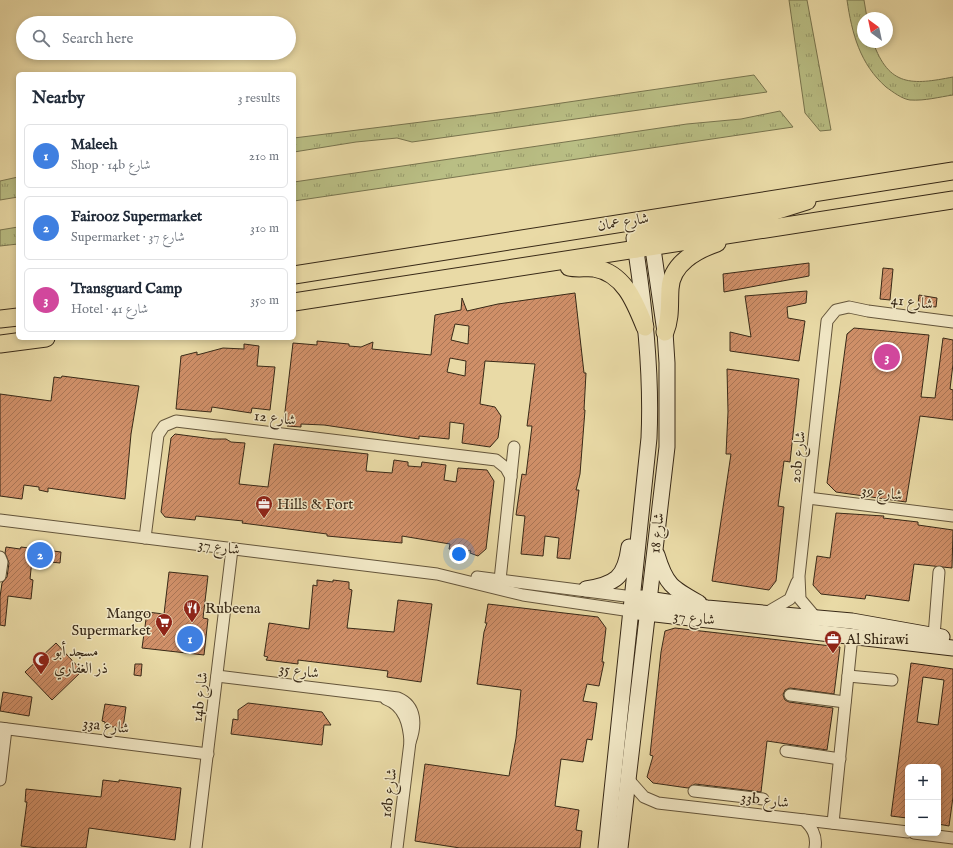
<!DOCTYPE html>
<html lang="en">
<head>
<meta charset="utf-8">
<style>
  body { margin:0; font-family:"IM FELL English",Amiri,serif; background:#f6f6f7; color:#1f2937 }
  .controls { position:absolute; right:12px; bottom:12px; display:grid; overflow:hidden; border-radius:6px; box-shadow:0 2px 6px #0003 }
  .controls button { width:36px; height:36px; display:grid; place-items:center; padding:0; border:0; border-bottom:1px solid #e0e1e3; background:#fff; color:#1f2937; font:20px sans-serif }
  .compass { position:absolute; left:857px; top:12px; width:36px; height:36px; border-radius:50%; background:#fff; box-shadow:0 2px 6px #0003; rotate:327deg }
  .you { position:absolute; left:459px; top:554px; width:14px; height:14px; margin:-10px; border:3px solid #fff; border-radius:50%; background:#1a73e8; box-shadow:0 0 0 6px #1a73e833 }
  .badge { display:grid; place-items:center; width:26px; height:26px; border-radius:50%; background:#0f766e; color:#fff; font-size:13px; font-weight:700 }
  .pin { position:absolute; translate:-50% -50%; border:2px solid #fff; box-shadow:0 1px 4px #0006 }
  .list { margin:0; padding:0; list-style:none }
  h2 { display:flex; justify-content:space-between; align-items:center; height:52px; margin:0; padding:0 16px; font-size:17px }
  h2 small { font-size:13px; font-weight:400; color:#747a83 }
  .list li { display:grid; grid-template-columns:26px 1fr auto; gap:12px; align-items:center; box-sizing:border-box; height:64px; margin:0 8px 8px; padding:0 8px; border:1px solid #e0e1e3; border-radius:6px }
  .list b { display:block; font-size:15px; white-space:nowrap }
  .list p { margin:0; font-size:13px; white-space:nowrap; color:#747a83 }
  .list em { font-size:13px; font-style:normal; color:#747a83 }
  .icon { flex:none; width:22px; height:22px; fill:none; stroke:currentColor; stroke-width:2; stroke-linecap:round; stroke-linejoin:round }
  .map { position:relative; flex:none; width:953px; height:848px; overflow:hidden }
  .search { position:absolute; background:#fff; box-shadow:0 2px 6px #0003; left:16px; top:16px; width:280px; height:44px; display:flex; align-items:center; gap:10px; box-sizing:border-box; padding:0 14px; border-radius:22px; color:#747a83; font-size:15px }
  .panel { position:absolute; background:#fff; box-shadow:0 2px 6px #0003; left:16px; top:72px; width:280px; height:268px; border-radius:6px }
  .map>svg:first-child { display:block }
</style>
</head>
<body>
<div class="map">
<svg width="953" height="848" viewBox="0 0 953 848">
  <defs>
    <pattern id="grass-tufts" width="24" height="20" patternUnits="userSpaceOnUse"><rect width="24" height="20" fill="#b9be84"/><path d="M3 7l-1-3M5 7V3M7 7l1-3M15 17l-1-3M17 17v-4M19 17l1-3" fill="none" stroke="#979a6b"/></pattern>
    <pattern id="building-hatch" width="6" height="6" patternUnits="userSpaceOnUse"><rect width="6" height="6" fill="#cf8f68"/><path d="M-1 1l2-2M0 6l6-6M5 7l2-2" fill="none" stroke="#a97555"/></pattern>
  </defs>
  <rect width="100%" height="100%" fill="#e9daa6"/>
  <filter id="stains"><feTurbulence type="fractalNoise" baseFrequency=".005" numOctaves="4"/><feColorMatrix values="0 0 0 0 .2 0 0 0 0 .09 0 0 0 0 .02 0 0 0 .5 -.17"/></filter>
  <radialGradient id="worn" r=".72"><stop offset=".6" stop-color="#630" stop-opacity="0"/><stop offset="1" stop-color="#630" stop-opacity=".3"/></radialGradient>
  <g fill="url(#grass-tufts)" stroke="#78744e">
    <polygon points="789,0 807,0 831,130 820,131 805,113"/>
    <path d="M847 0H864L867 18H863V42H873C889 87 912 85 953 77V95C939 97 925 101 910 100 902 99 893 92 886 87 860 64 852 34 847 0Z"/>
    <polygon points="754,75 767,92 412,142 397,138 356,142 294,152 294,138 493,113"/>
    <polygon points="780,111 793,127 294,201 294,182 687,124 741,119"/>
    <polygon points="18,177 18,197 0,200 0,181"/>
    <polygon points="18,227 18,244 0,246 0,230"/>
  </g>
  <g fill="url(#building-hatch)" stroke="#382917" fill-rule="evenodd">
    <polygon points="809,263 809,276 724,292 723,274"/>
    <polygon points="883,268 893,269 890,300 880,299"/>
    <polygon points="807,291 806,303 787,307 788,318 805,321 799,361 730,351 730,332 751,337 745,296"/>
    <path d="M575 293 584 373H586L584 410H585L580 474 576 490H579L570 559 557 558 559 538 545 536 543 556 521 554 525 516 516 515 522 474 526 475 532 426H527L535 364 485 361 480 404 495 407 501 416 498 438 490 447 462 443 464 424 450 422 449 439 419 436V439L324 425 301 424V427L287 426 288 420H284L293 343 317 345V341L349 344V346L361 347 373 342 372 349 431 355 435 315 461 310 462 298 467 311 498 304ZM455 324 469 326 468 344 451 340ZM450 358 466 361 465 376 447 372Z"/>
    <polygon points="919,295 937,298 936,307 918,305"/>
    <polygon points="854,328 929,335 921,397 935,398 943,338 953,340 953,364 950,389 953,390 953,420 920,416 906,502 836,492 827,483 847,334"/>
    <polygon points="244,344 259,346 257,366 275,367 270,410 252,408 251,413 212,407 211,412 176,409 181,356 197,352 197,355 223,348 244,349"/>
    <polygon points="727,369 799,379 790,462 784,461 778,506 784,507 776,581 769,590 712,581 731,454 726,454 728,412"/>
    <polygon points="62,376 139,386 131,434 125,499 48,488 48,492 39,490 39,487 24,485 22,499 0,496 0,394 51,401 54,377 61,378"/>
    <polygon points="175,434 213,439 226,439 231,442 245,443 239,484 268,487 274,444 368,454 366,471 392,473 394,460 408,462 408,466 421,467 422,462 446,465 444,480 456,482 458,468 487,470 494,481 486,549 478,556 470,553 471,551 449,549 450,544 402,536 402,543 327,536 327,534 242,523 243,521 224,519 196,516 195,520 165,517 161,512 171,438"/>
    <polygon points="836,513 884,516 883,518 918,522 918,525 953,530 952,568 914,564 909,601 866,595 865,599 821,594 813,585 817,556 830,558"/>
    <polygon points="6,547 20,549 21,547 61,552 60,563 32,560 30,579 33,580 31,599 8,596 5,626 0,625 0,597 2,583 7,577 9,563 5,553"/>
    <polygon points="169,572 208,576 203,618 208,619 204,655 142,648 147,612 164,614"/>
    <polygon points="317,580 333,582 333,580 349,582 349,589 352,590 347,628 394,632 398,600 432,604 421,682 387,677 388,671 298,660 298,664 266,660 268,657 264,656 269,623 309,629 313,585 317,586"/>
    <polygon points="488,604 598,617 606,628 602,662 604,662 599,686 587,684 583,701 597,703 592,740 587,739 583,762 561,759 555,806 579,810 576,830 582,831 580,848 460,848 415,841 425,764 509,776 516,738 521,690 477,684 484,632 487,623 485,623"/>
    <polygon points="675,628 840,647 834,694 790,688 785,690 783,695 785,700 789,702 833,708 827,750 767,741 761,792 695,784 688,788 653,783 647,777 653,756 650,755 661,652 665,631"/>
    <polygon points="56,643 82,671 52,700 25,672"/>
    <path d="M911 663 953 669V797L949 826 938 824V783L940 767H908L907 818 891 816ZM923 677 944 680 938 725 917 722Z"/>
    <polygon points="135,664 142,664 141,676 134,675"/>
    <polygon points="3,692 32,697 29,716 0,711"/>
    <polygon points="248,703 322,712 331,725 324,725 322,745 231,734 233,719 238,720 238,710"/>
    <polygon points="105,704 126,707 123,728 105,726 105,722 102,721"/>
    <polygon points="103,780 119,782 119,780 181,788 175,840 89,828 86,848 38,848 21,846 27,802 25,802 26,789 101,797"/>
  </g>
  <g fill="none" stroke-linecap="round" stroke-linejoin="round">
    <defs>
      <g id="street">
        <polyline points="808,498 953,516"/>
        <polyline points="0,520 437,574 523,595 631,611"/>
        <polyline points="145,538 158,435 164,426 176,421 496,460 506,468 511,477"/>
        <polyline points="0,557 2,562 0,576"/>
        <polyline points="477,577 633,597"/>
        <polyline points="500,580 514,447"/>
        <polyline points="766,613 790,599 797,582"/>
        <polyline points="816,618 800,599 799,576 827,321 836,310 849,307 868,311 953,322"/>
        <polyline points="934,636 939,572"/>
        <path d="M217 676 398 698C417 706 416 726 410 742"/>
        <polyline points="848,676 892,680"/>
        <polyline points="790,695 845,702"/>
        <path d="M386 699C405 706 409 725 410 742L397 848"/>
        <polyline points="0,728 208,754"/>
        <polyline points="786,751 840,759"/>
        <polyline points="628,779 644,797 658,803 908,832"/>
        <polyline points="0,780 6,729"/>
        <polyline points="694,791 763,799"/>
        <path d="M804 820C813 828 817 836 815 848"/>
        <polyline points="833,823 852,636"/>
        <polyline points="914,833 953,838"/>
        <polyline points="196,848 232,549"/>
      </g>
      <g id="secondary">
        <path d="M657 555C666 585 672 588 699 603"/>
        <path d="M586 589C615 584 625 578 629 547"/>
        <polyline points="641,598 707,608 852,621 942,637"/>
        <polyline points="638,612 953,648"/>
        <path d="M606 848 649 438C652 371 644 303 634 238"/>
        <polyline points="620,848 667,447 667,363 665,332 651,235"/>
      </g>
      <g id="primary">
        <polyline points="636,249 639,236 644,232 772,212 807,201"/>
        <path d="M569 267C577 269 586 267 594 268 624 273 635 302 645 327"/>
        <polyline points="294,275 953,171"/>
        <polyline points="294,302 953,200"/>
        <polyline points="0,319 18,317"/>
        <path d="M665 332C671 317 669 304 670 289 671 264 696 250 717 243"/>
        <polyline points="0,344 46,338"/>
      </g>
    </defs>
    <use href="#street" stroke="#64553b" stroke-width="13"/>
    <use href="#secondary" stroke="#382917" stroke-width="17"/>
    <use href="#primary" stroke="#382917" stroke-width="19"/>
    <use href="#street" stroke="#f1e7c5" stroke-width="11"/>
    <use href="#secondary" stroke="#f1e7c5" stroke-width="15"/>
    <use href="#primary" stroke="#e9daa6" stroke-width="17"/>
  </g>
  <defs>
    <symbol id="office-pin" viewBox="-11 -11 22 30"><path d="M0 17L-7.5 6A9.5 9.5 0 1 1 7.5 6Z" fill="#8f2418" stroke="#f1e7c5"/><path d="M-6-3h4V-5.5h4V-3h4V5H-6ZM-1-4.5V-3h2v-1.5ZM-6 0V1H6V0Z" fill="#fff"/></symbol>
    <symbol id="restaurant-pin" viewBox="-11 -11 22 30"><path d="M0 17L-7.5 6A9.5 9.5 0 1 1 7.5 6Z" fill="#8f2418" stroke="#f1e7c5"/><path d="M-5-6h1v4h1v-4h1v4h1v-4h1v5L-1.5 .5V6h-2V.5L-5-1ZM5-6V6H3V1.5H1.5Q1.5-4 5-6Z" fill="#fff"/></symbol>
    <symbol id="supermarket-pin" viewBox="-11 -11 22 30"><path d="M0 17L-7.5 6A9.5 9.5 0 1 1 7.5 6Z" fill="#8f2418" stroke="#f1e7c5"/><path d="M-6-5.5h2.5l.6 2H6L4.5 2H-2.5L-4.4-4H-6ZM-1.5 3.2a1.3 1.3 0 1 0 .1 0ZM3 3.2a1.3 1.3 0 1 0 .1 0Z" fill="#fff"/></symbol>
    <symbol id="mosque-pin" viewBox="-11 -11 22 30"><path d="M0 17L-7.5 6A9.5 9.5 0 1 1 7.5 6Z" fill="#8f2418" stroke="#f1e7c5"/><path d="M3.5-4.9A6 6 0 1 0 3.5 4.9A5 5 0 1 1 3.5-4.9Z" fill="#fff"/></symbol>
  </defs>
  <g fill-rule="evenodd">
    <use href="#office-pin" x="254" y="494" width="20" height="27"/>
    <use href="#restaurant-pin" x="182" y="598" width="20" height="27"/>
    <use href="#supermarket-pin" x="154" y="612" width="20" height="27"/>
    <use href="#office-pin" x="823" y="629" width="20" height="27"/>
    <use href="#mosque-pin" x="31" y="650" width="20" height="27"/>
  </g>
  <g text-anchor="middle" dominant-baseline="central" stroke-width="3" stroke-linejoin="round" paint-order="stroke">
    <g font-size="15" fill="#382917" stroke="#f1e7c5">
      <text transform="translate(623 222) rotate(-9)">شارع عمان</text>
      <text transform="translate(912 302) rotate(7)">شارع 41</text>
      <text transform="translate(275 418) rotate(7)">شارع 12</text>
      <text transform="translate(798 457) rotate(-84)">20b شارع</text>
      <text transform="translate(882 493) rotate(7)">شارع 39</text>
      <text transform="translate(657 533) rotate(-84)">شارع 18</text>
      <text transform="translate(219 547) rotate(8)">شارع 37</text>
      <text transform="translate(694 618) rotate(6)">شارع 37</text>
      <text transform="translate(299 671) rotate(7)">شارع 35</text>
      <text transform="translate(200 697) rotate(-83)">14b شارع</text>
      <text transform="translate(106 726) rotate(7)">33a شارع</text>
      <text transform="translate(389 793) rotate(-83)">16b شارع</text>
      <text transform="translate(765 800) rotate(7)">33b شارع</text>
    </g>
    <g font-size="15" fill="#382917" stroke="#f1e7c5" text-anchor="start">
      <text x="277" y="504">Hills &amp; Fort</text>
      <text x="205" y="608">Rubeena</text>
      <text x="151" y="613" text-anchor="end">Mango<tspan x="151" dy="17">Supermarket</tspan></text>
      <text x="846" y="639">Al Shirawi</text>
      <text x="54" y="651">مسجد أبو<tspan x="54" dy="17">ذر الغفاري</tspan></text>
    </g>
  </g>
  <rect width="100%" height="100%" filter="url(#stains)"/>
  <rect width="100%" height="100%" fill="url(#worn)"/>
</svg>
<div class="controls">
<button>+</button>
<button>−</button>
</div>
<svg class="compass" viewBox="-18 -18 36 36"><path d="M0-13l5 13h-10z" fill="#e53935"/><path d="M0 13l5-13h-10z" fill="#747a83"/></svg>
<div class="you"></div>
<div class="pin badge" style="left:190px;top:639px;background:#3f7fe0">1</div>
<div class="pin badge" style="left:40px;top:555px;background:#3f7fe0">2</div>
<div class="pin badge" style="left:887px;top:357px;background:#d1479c">3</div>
<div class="search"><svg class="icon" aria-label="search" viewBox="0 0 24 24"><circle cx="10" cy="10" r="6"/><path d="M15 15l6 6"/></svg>Search here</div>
<section class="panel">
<h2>Nearby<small>3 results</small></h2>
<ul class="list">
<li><span class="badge" style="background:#3f7fe0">1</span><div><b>Maleeh</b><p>Shop · 14b شارع</p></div><em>210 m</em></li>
<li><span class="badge" style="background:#3f7fe0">2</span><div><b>Fairooz Supermarket</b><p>Supermarket · شارع 37</p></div><em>310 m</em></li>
<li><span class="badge" style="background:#d1479c">3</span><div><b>Transguard Camp</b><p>Hotel · شارع 41</p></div><em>350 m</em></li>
</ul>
</section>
</div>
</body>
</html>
